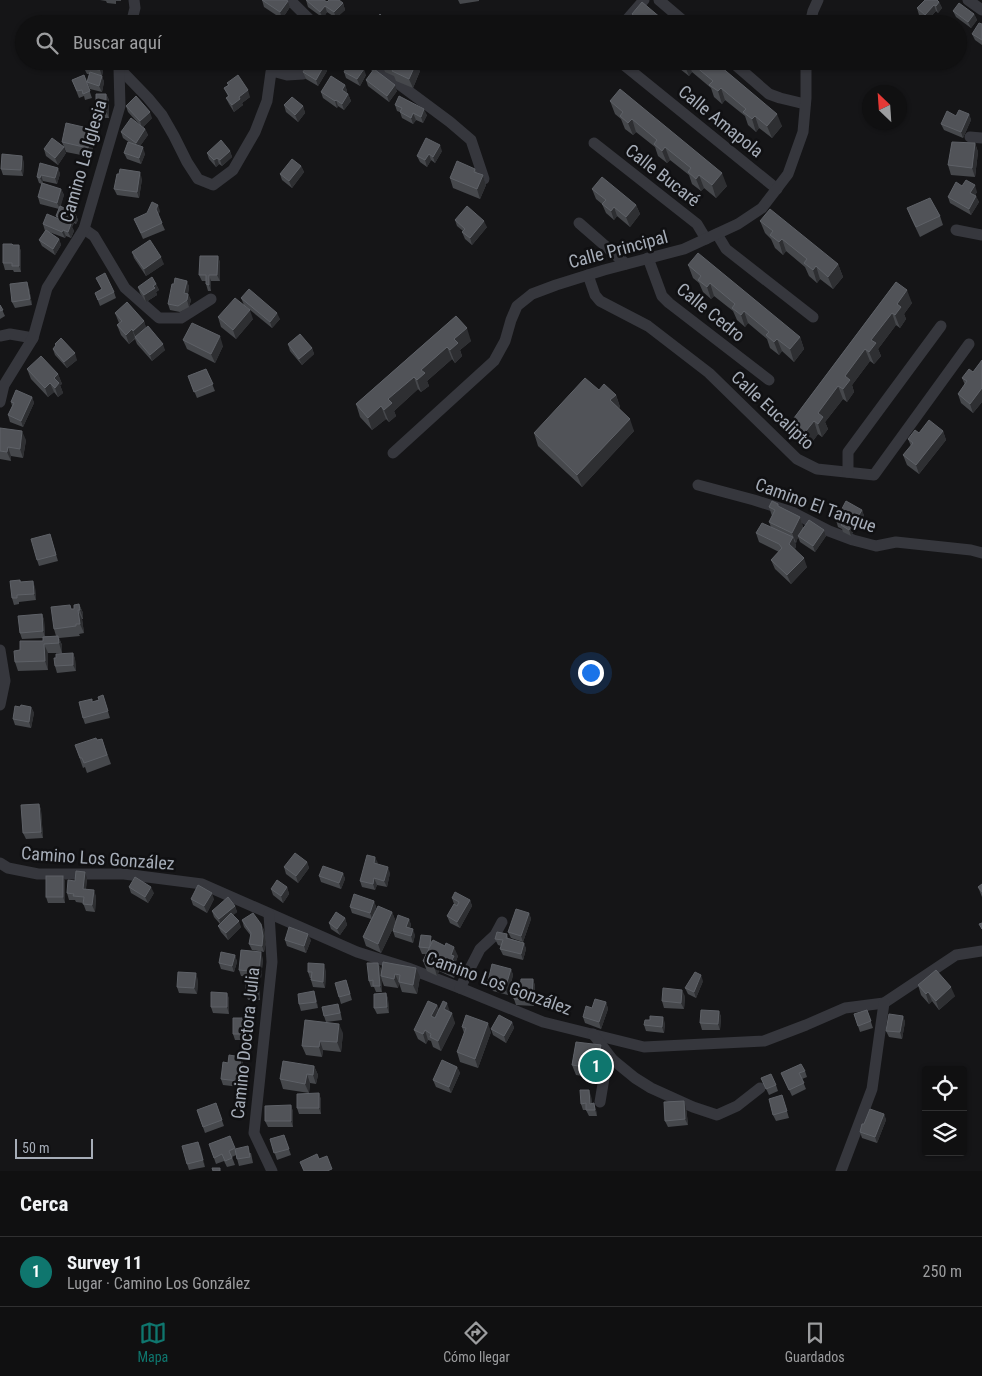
<!DOCTYPE html>
<html lang="es">
<head>
<meta charset="utf-8">
<style>
  body { margin:0; font-family:"Roboto Condensed",sans-serif; background:#1e1e1f; color:#f1f3f6 }
  .controls { position:absolute; right:15px; bottom:15px; display:grid; overflow:hidden; border-radius:5px; box-shadow:0 1px 4px #0004 }
  .controls button { width:45px; height:45px; display:grid; place-items:center; padding:0; border:0; border-bottom:1px solid #303031; background:#101011; color:#f1f3f6; font:25px sans-serif }
  .compass { position:absolute; left:862px; top:85px; width:45px; height:45px; border-radius:50%; background:#101011; box-shadow:0 1px 4px #0004; rotate:335deg }
  .scale { position:absolute; left:15px; bottom:12px; width:78px; box-sizing:border-box; padding-left:5px; border:2px solid #a6adb8; border-top:0; font-size:14px; line-height:18px; white-space:nowrap; color:#a6adb8; -webkit-text-stroke:4px #101012; paint-order:stroke }
  .you { position:absolute; left:590px; top:672px; width:18px; height:18px; margin:-12px; border:4px solid #fff; border-radius:50%; background:#1a73e8; box-shadow:0 0 0 8px #1a73e833 }
  .badge { display:grid; place-items:center; width:32px; height:32px; border-radius:50%; background:#0f766e; color:#fff; font-size:16px; font-weight:700 }
  .pin { position:absolute; translate:-50% -50%; border:2px solid #fff; box-shadow:0 1px 5px #0006 }
  .list { margin:0; padding:0; list-style:none }
  h2 { display:flex; justify-content:space-between; align-items:center; height:65px; margin:0; padding:0 20px; font-size:21px }
  h2 small { font-size:16px; font-weight:400; color:#9c9d9f }
  .list li { display:grid; grid-template-columns:32px 1fr auto; gap:15px; align-items:center; box-sizing:border-box; height:70px; padding:0 20px; border-top:1px solid #303031 }
  .list b { display:block; font-size:19px; white-space:nowrap }
  .list p { margin:0; font-size:16px; white-space:nowrap; color:#9c9d9f }
  .list em { font-size:16px; font-style:normal; color:#9c9d9f }
  .icon { flex:none; width:28px; height:28px; fill:none; stroke:currentColor; stroke-width:2; stroke-linecap:round; stroke-linejoin:round }
  .map { position:relative; flex:none; width:982px; height:1171px; overflow:hidden }
  .search { position:absolute; background:#101011; box-shadow:0 1px 4px #0004; left:15px; right:15px; top:15px; height:55px; display:flex; align-items:center; gap:12px; box-sizing:border-box; padding:0 18px; border-radius:28px; color:#9c9d9f; font-size:19px }
  .sheet { height:135px; background:#101011 }
  nav { display:flex; justify-content:space-around; align-items:center; box-sizing:border-box; height:70px; border-top:1px solid #303031; background:#101011; font-size:14px; color:#9c9d9f }
  nav a { display:grid; justify-items:center; gap:2px }
  nav .on { color:#0f766e }
  .map>svg:first-child { display:block }
</style>
</head>
<body>
<div class="map">
<svg width="982" height="1171" viewBox="0 0 982 1171">
  <rect width="100%" height="100%" fill="#151517"/>
  <g fill="none" stroke-linecap="round" stroke-linejoin="round">
    <g stroke="#36373d" stroke-width="11">
      <polyline points="290,0 314,24"/>
      <polyline points="659,0 687,24"/>
      <polyline points="968,0 982,10"/>
      <polyline points="131,24 135,8 134,0"/>
      <polyline points="623,24 644,0"/>
      <polyline points="810,24 813,11 818,0"/>
      <polyline points="368,61 450,122 471,140 484,179"/>
      <polyline points="619,61 777,189"/>
      <polyline points="731,61 769,94 780,98 805,104"/>
      <polyline points="119,68 148,98 162,115 174,136 187,162 198,179 213,185 233,170 255,132 267,101 271,72 276,72 287,75 303,74"/>
      <polyline points="970,137 982,138"/>
      <polyline points="594,143 697,224 706,239"/>
      <polyline points="579,223 626,264"/>
      <polyline points="84,229 94,236 125,288 159,318 181,318 211,299"/>
      <polyline points="956,230 982,235"/>
      <polyline points="717,234 726,249 813,317"/>
      <polyline points="648,258 662,296 669,303 769,380"/>
      <polyline points="588,275 595,295 600,301 648,326 709,373 797,459 817,469 874,475 969,344"/>
      <polyline points="0,336 10,334 33,338"/>
      <polyline points="0,402 4,385 33,338 47,288 84,229 120,106 119,68 121,61"/>
      <polyline points="393,453 494,361 505,341 511,320 517,306 532,294 556,285 604,270 684,249 738,224 762,208 788,174 803,132 806,98 806,61"/>
      <polyline points="848,472 848,452 941,326"/>
      <polyline points="698,485 754,500 792,512 829,531 853,540 876,546 896,542 971,550 982,553"/>
      <polyline points="0,650 5,681 0,705"/>
      <polyline points="0,863 8,868 38,874 124,874 202,884 357,952 408,968 460,988 543,1022 644,1047 764,1041 806,1025 845,1008 884,1003 956,955 982,951"/>
      <polyline points="269,914 272,962 254,1133 272,1171"/>
      <polyline points="460,988 480,949 495,935 502,922"/>
      <polyline points="593,1034 613,1060 635,1078 651,1088 693,1107 717,1115 737,1106 760,1088"/>
      <polyline points="600,1102 605,1072 613,1060"/>
      <polyline points="841,1171 872,1089 884,1003"/>
    </g>
  </g>
  <g fill="#46484c">
    <polygon points="100,0 121,0 121,1 116,1 116,4 107,3 106,1"/>
    <polygon points="262,0 288,1 290,7 282,19 264,7"/>
    <polygon points="306,0 343,3 345,10 336,18 327,12 323,18 308,7"/>
    <polygon points="458,0 479,0 479,1 460,4"/>
    <polygon points="939,2 942,8 938,13 936,11 927,21 919,15 917,8"/>
    <polygon points="953,11 974,14 977,20 971,28 956,17"/>
    <polygon points="632,14 668,24 636,24"/>
    <polygon points="982,24 982,45 975,40 972,34"/>
    <polygon points="269,61 284,61 284,62 275,69"/>
    <polygon points="677,61 714,61 782,126 772,138 759,128 756,132 748,125 745,116 725,100 722,104 714,97 711,88 692,72 689,76 680,69"/>
    <polygon points="382,63 420,71 413,88 396,81 394,76 385,72"/>
    <polygon points="325,64 327,71 318,86 306,79 303,72"/>
    <polygon points="104,65 102,76 104,82 102,92 90,89 87,82 90,74 87,74 84,68"/>
    <polygon points="344,72 366,75 360,86 346,78"/>
    <polygon points="84,75 92,98 85,100 84,96 79,98 72,80"/>
    <polygon points="366,80 397,91 389,102 368,86"/>
    <polygon points="227,83 250,97 242,103 243,105 234,112 229,104 226,98 228,96 224,88 228,85"/>
    <polygon points="345,85 347,91 346,93 348,94 351,101 344,110 338,106 337,108 323,98 321,92"/>
    <polygon points="106,94 109,100 109,118 98,118 96,112"/>
    <polygon points="610,101 727,186 716,198 704,188 701,191 692,184 689,175 670,160 667,163 658,156 655,147 636,132 633,135 625,129 621,119 615,114"/>
    <polygon points="284,105 303,106 305,113 298,122 286,112"/>
    <polygon points="395,105 427,115 423,123 416,120 413,124 402,118 400,112 397,111"/>
    <polygon points="126,106 152,118 143,127 145,129 148,135 140,146 145,154 141,164 127,159 124,153 130,143 123,138 121,132 140,125 128,112"/>
    <polygon points="969,114 971,120 963,138 944,130 941,124 956,116"/>
    <polygon points="92,129 95,138 91,157 66,152 62,142"/>
    <polygon points="975,143 978,152 975,177 951,175 948,165"/>
    <polygon points="44,149 66,153 58,165 46,156"/>
    <polygon points="230,151 232,157 222,166 219,164 216,167 209,159 207,153"/>
    <polygon points="442,151 435,163 431,160 427,167 420,162 417,156"/>
    <polygon points="24,162 23,176 3,175 1,169"/>
    <polygon points="301,166 304,172 292,188 282,180 280,174"/>
    <polygon points="58,168 60,174 57,184 43,181 43,184 61,189 64,195 60,206 75,213 78,220 76,224 74,223 72,227 74,231 71,238 66,236 65,238 49,232 59,239 61,245 55,255 42,246 39,240 45,231 43,224 57,218 56,216 59,209 40,204 38,197 42,184 39,183 37,177"/>
    <polygon points="475,169 477,173 483,175 486,185 480,199 453,188 450,178"/>
    <polygon points="142,179 139,198 117,195 114,189"/>
    <polygon points="962,186 977,192 975,195 979,202 971,215 950,203 948,197"/>
    <polygon points="592,189 636,205 640,214 630,227 617,216 614,220 606,213 602,204 596,199"/>
    <polygon points="907,208 940,216 943,225 920,237 911,218"/>
    <polygon points="160,211 158,215 165,230 143,239 134,219"/>
    <polygon points="455,220 487,227 472,245 465,239 462,232 463,231 457,226"/>
    <polygon points="760,221 838,264 843,277 833,289 820,279 817,283 809,276 805,267 786,251 783,255 775,248 771,239 765,233"/>
    <polygon points="13,245 19,245 21,252 21,272 14,272 13,270 5,270 3,263"/>
    <polygon points="132,252 164,264 146,276 134,258"/>
    <polygon points="218,256 220,263 220,281 211,281 211,291 208,291 206,284 206,281 202,281 199,275"/>
    <polygon points="688,265 800,337 804,349 794,362 782,351 779,355 770,348 767,339 748,323 745,327 737,320 733,311 714,296 711,299 703,292 699,283 693,278"/>
    <polygon points="96,278 114,292 116,298 100,306 95,293 102,289"/>
    <polygon points="187,281 189,287 188,294 191,300 189,307 180,312 170,310 168,304 174,284"/>
    <polygon points="896,282 912,303 904,314 906,319 900,328 896,325 878,349 881,356 874,364 870,361 852,385 854,392 847,402 843,399 825,422 828,429 822,437 818,434 807,449 793,438 788,426"/>
    <polygon points="156,284 159,290 156,292 157,295 146,302 140,293 138,287"/>
    <polygon points="29,288 32,305 15,308 12,302"/>
    <polygon points="241,298 280,319 272,328 244,305"/>
    <polygon points="0,305 5,316 0,319"/>
    <polygon points="115,313 144,321 146,328 165,350 152,361 137,344 135,339 129,344 121,335 117,325 119,323"/>
    <polygon points="456,316 471,341 460,350 462,356 455,363 452,359 427,381 429,386 421,392 418,389 394,411 396,416 389,422 386,419 372,430 360,417 356,404"/>
    <polygon points="218,317 253,319 236,339 221,327"/>
    <polygon points="183,340 223,346 215,363 187,349"/>
    <polygon points="55,344 77,360 67,368 55,355 53,349 56,346"/>
    <polygon points="288,344 312,348 314,354 302,365 290,351"/>
    <polygon points="982,360 982,402 973,413 961,403 958,394 965,385 962,378 973,372"/>
    <polygon points="27,369 58,374 62,384 60,385 63,393 58,397 54,392 48,397 31,379"/>
    <polygon points="206,369 215,391 197,398 188,376"/>
    <polygon points="599,390 616,395 620,407 619,408 634,431 582,487 538,446 534,433"/>
    <polygon points="32,397 34,403 23,427 10,422 8,415 12,406 11,402"/>
    <polygon points="0,428 26,440 23,458 11,456 11,461 0,459"/>
    <polygon points="943,431 946,440 919,474 907,465 903,455 911,446 908,439 919,433"/>
    <polygon points="769,507 780,507 800,517 803,527 824,530 826,536 815,552 800,542 798,537 796,543 795,542 796,546 795,549 807,567 791,584 775,569 771,560 779,552 759,542 756,533 771,527 769,522 772,516"/>
    <polygon points="862,510 864,516 861,521 858,519 854,528 854,530 851,536 843,532 842,529 838,527 836,520"/>
    <polygon points="50,534 58,561 39,566 37,560"/>
    <polygon points="20,580 21,582 35,587 36,600 19,602 19,604 14,605 12,598"/>
    <polygon points="79,604 83,613 83,619 82,619 84,633 79,634 80,636 59,638 62,645 62,653 48,653 48,670 18,671 15,662 43,641 43,638 22,639 20,633 42,614 44,620 45,636 56,636 54,629 71,609 74,609"/>
    <polygon points="73,653 75,659 76,671 57,673 55,666 56,658"/>
    <polygon points="103,695 110,718 85,724 83,718 93,702 99,700"/>
    <polygon points="31,707 34,713 31,728 15,725 13,719"/>
    <polygon points="102,739 111,764 87,773 85,767 83,768 75,745"/>
    <polygon points="39,804 41,810 43,838 26,839 23,833"/>
    <polygon points="375,857 377,864 390,873 387,887 377,885 375,890 362,887 360,881"/>
    <polygon points="307,862 309,868 298,883 286,874 284,867"/>
    <polygon points="343,873 345,879 341,889 321,882 319,876"/>
    <polygon points="63,876 65,882 65,903 48,903 46,897"/>
    <polygon points="87,878 86,889 96,896 95,912 86,911 83,903 76,902 75,900 69,900 67,893 75,881"/>
    <polygon points="982,884 982,897 978,887"/>
    <polygon points="129,887 154,893 148,903 131,893"/>
    <polygon points="287,887 289,894 283,903 273,895 271,889"/>
    <polygon points="452,898 470,900 472,906 460,928 450,923 447,916 454,904"/>
    <polygon points="191,899 214,899 207,913 193,905"/>
    <polygon points="374,901 376,907 374,914 392,912 396,922 381,953 366,946 363,937 371,919 352,913 350,907"/>
    <polygon points="235,906 237,912 233,915 241,927 228,940 221,932 218,926 220,924 214,917 212,911"/>
    <polygon points="529,913 531,919 523,942 511,938 508,932"/>
    <polygon points="345,918 347,925 340,935 331,929 329,923"/>
    <polygon points="409,919 411,925 410,928 415,935 413,943 395,937 393,931"/>
    <polygon points="242,920 261,924 264,930 266,942 264,952 252,950 249,944 251,936 244,927"/>
    <polygon points="507,934 508,938 524,943 526,949 523,960 503,955 500,949 501,946 498,945 495,939"/>
    <polygon points="285,940 311,940 306,953 287,946"/>
    <polygon points="433,940 458,956 456,961 457,966 456,968 457,970 454,978 439,971 437,976 427,971 423,961 427,954 422,954 419,947"/>
    <polygon points="235,955 237,962 234,972 221,969 219,963"/>
    <polygon points="263,959 261,978 241,976 239,970"/>
    <polygon points="383,962 420,977 417,994 402,992 399,983 398,988 384,986 381,978 382,992 376,992 374,987 371,987 369,981 378,963 381,969 381,974"/>
    <polygon points="511,969 513,975 508,995 493,991 488,981"/>
    <polygon points="326,971 325,988 313,987 311,980 311,978 310,978 308,972"/>
    <polygon points="533,979 535,986 534,1006 516,1005 514,999 520,988"/>
    <polygon points="198,980 197,994 179,993 177,987"/>
    <polygon points="258,980 260,986 260,1000 248,1000 246,994"/>
    <polygon points="346,980 352,1000 341,1004 339,997"/>
    <polygon points="703,981 696,998 688,994 685,988"/>
    <polygon points="918,985 955,996 939,1010 932,1001 929,1004 921,995"/>
    <polygon points="227,993 229,999 229,1014 213,1013 211,1007"/>
    <polygon points="386,993 388,999 389,1013 377,1014 374,1008"/>
    <polygon points="685,996 684,1009 664,1008 662,1001"/>
    <polygon points="316,998 318,1008 301,1011 299,1004"/>
    <polygon points="606,1002 608,1009 601,1029 585,1023 583,1017 592,1008"/>
    <polygon points="437,1005 439,1010 450,1012 455,1023 441,1051 433,1047 431,1041 428,1040 426,1044 418,1039 414,1030"/>
    <polygon points="340,1010 342,1020 326,1022 324,1016"/>
    <polygon points="867,1010 873,1028 860,1032 854,1014"/>
    <polygon points="719,1011 721,1017 720,1030 702,1030 700,1023"/>
    <polygon points="903,1016 905,1022 902,1039 889,1037 886,1031"/>
    <polygon points="244,1018 250,1027 250,1040 235,1040 233,1034"/>
    <polygon points="512,1022 514,1028 506,1043 493,1035 491,1029"/>
    <polygon points="665,1023 664,1033 646,1031 644,1025"/>
    <polygon points="462,1027 491,1032 478,1068 460,1062 457,1052 464,1033"/>
    <polygon points="343,1033 341,1052 323,1050 322,1057 306,1055 302,1046"/>
    <polygon points="576,1042 604,1055 602,1066 598,1065 596,1078 576,1075 572,1065"/>
    <polygon points="241,1057 243,1063 240,1087 223,1085 221,1079"/>
    <polygon points="314,1066 318,1075 316,1084 310,1083 309,1093 283,1089 280,1079"/>
    <polygon points="457,1067 460,1073 451,1093 436,1087 433,1080"/>
    <polygon points="805,1071 807,1077 802,1079 806,1089 792,1096 781,1073"/>
    <polygon points="761,1078 776,1085 778,1091 769,1095"/>
    <polygon points="319,1093 321,1100 321,1114 299,1114 297,1108"/>
    <polygon points="782,1095 789,1118 776,1121 773,1115"/>
    <polygon points="591,1096 592,1104 596,1110 597,1116 589,1116 586,1110 583,1110 581,1104"/>
    <polygon points="216,1103 224,1126 205,1133 197,1110"/>
    <polygon points="291,1105 293,1112 293,1127 268,1127 265,1121"/>
    <polygon points="686,1107 688,1125 668,1127 665,1121"/>
    <polygon points="884,1114 886,1120 877,1143 862,1138 860,1132 864,1124"/>
    <polygon points="284,1135 291,1155 277,1160 270,1139"/>
    <polygon points="230,1136 236,1152 251,1153 253,1163 239,1166 236,1155 232,1157 235,1165 227,1167 224,1161 216,1164 209,1144"/>
    <polygon points="198,1142 205,1167 189,1170 187,1164"/>
  </g>
  <g fill="#2e2f32">
    <polygon points="288,1 290,7 282,19 280,12"/>
    <polygon points="939,2 942,8 938,13 936,6"/>
    <polygon points="343,3 345,10 336,18 334,12"/>
    <polygon points="934,5 936,11 927,21 925,15"/>
    <polygon points="325,6 327,12 323,18 320,12"/>
    <polygon points="974,14 977,20 971,28 968,22"/>
    <polygon points="958,39 960,43 958,50"/>
    <polygon points="101,61 103,61 104,65 102,76 100,70"/>
    <polygon points="275,61 284,61 284,62 275,69 273,63"/>
    <polygon points="417,61 420,71 413,88 409,79"/>
    <polygon points="686,61 688,61 692,72 689,76 684,64"/>
    <polygon points="325,64 327,71 318,86 316,80"/>
    <polygon points="364,69 366,75 360,86 357,79"/>
    <polygon points="102,76 104,82 102,92 99,86"/>
    <polygon points="345,85 347,91 344,96 342,90"/>
    <polygon points="395,85 397,91 389,102 387,96"/>
    <polygon points="721,88 725,100 722,104 718,91"/>
    <polygon points="248,90 250,97 242,103 243,105 234,112 232,105 239,97"/>
    <polygon points="106,94 109,100 109,118 106,111"/>
    <polygon points="348,94 351,101 344,110 342,104"/>
    <polygon points="336,100 338,106 337,108 335,101"/>
    <polygon points="303,106 305,113 298,122 295,115"/>
    <polygon points="424,109 427,115 423,123 421,117"/>
    <polygon points="150,112 152,118 142,128 140,121"/>
    <polygon points="413,113 416,120 413,124 411,118"/>
    <polygon points="777,114 782,126 772,138 767,126"/>
    <polygon points="969,114 971,120 963,138 961,132"/>
    <polygon points="755,116 759,128 756,132 752,119"/>
    <polygon points="632,119 636,132 633,135 628,123"/>
    <polygon points="92,129 95,138 91,157 88,148"/>
    <polygon points="145,129 148,135 138,149 136,143"/>
    <polygon points="975,143 978,152 975,177 972,168"/>
    <polygon points="440,145 442,151 435,163 433,157"/>
    <polygon points="64,147 66,153 58,165 55,158"/>
    <polygon points="143,147 145,154 141,164 139,158"/>
    <polygon points="665,147 670,160 667,163 662,151"/>
    <polygon points="230,151 232,157 222,166 220,160"/>
    <polygon points="429,154 431,160 427,167 425,160"/>
    <polygon points="22,156 24,162 23,176 21,170"/>
    <polygon points="217,158 219,164 216,167 214,160"/>
    <polygon points="301,166 304,172 292,188 289,181"/>
    <polygon points="58,168 60,174 57,184 55,178"/>
    <polygon points="140,172 142,179 139,198 137,192"/>
    <polygon points="722,173 727,186 716,198 712,185"/>
    <polygon points="41,175 43,181 43,184 40,178"/>
    <polygon points="483,175 486,185 480,199 477,189"/>
    <polygon points="699,175 704,188 701,191 696,179"/>
    <polygon points="975,185 977,192 973,199 970,193"/>
    <polygon points="61,189 64,195 60,209 57,203"/>
    <polygon points="976,196 979,202 971,215 969,209"/>
    <polygon points="158,205 160,211 158,215 156,209"/>
    <polygon points="636,205 640,214 630,227 626,217"/>
    <polygon points="614,207 617,216 614,220 611,211"/>
    <polygon points="75,213 78,220 76,224 74,218"/>
    <polygon points="72,217 74,223 72,227 74,231 71,238 68,232 71,225 70,221"/>
    <polygon points="484,221 487,227 472,245 470,238"/>
    <polygon points="63,230 66,236 65,238 62,232"/>
    <polygon points="59,239 61,245 55,255 53,249"/>
    <polygon points="782,239 786,251 783,255 779,242"/>
    <polygon points="19,245 21,252 21,272 19,266"/>
    <polygon points="218,256 220,263 220,281 217,275"/>
    <polygon points="161,257 164,264 146,276 144,269"/>
    <polygon points="838,264 843,277 833,289 828,277"/>
    <polygon points="816,266 820,279 817,283 813,270"/>
    <polygon points="209,275 211,281 211,291 209,285"/>
    <polygon points="187,281 189,287 187,299 184,293"/>
    <polygon points="27,282 29,288 32,305 30,299"/>
    <polygon points="710,283 714,296 711,299 707,287"/>
    <polygon points="156,284 159,290 156,292 157,295 146,302 144,295"/>
    <polygon points="907,290 912,303 904,314 906,319 900,328 895,315 897,304"/>
    <polygon points="188,294 191,300 189,307 187,300"/>
    <polygon points="250,310 253,319 236,339 233,330"/>
    <polygon points="744,311 748,323 745,327 741,315"/>
    <polygon points="277,313 280,319 272,328 270,322"/>
    <polygon points="892,313 896,325 878,349 881,356 874,364 869,352 871,340"/>
    <polygon points="144,321 147,330 137,340 133,331"/>
    <polygon points="467,328 471,341 460,350 462,356 455,363 450,350 454,339"/>
    <polygon points="132,329 135,338 129,344 126,335"/>
    <polygon points="220,336 223,346 215,363 211,354"/>
    <polygon points="800,337 804,349 794,362 790,349"/>
    <polygon points="777,339 782,351 779,355 774,342"/>
    <polygon points="163,344 165,350 152,361 150,355"/>
    <polygon points="447,347 452,359 427,381 429,386 421,392 417,380 421,370"/>
    <polygon points="312,348 314,354 302,365 299,359"/>
    <polygon points="865,349 870,361 852,385 854,392 847,402 843,389 845,376"/>
    <polygon points="75,353 77,360 67,368 64,362"/>
    <polygon points="58,374 62,384 60,385 63,393 58,397 55,388 54,378"/>
    <polygon points="414,377 418,389 394,411 396,416 389,422 384,410 388,399"/>
    <polygon points="50,383 54,392 48,397 45,388"/>
    <polygon points="838,386 843,399 825,422 828,429 822,437 818,424 818,413"/>
    <polygon points="982,388 982,402 973,413 970,404"/>
    <polygon points="616,395 620,407 615,413 610,400"/>
    <polygon points="32,397 34,403 23,427 21,421"/>
    <polygon points="381,406 386,419 372,430 368,418"/>
    <polygon points="630,419 634,431 582,487 577,475"/>
    <polygon points="814,421 818,434 807,449 802,436"/>
    <polygon points="22,431 26,440 23,458 20,449"/>
    <polygon points="943,431 946,440 919,474 916,465"/>
    <polygon points="8,447 11,456 11,461 7,452"/>
    <polygon points="862,510 864,516 861,521 859,515"/>
    <polygon points="856,513 858,519 854,528 854,530 851,536 849,530 850,523"/>
    <polygon points="800,517 803,527 798,536 798,537 796,543 792,533"/>
    <polygon points="824,530 826,536 815,552 813,546"/>
    <polygon points="793,537 796,546 793,553 789,544"/>
    <polygon points="804,558 807,567 791,584 787,575"/>
    <polygon points="33,581 35,587 36,600 34,594"/>
    <polygon points="79,604 83,613 83,619 80,610"/>
    <polygon points="78,610 82,619 84,633 80,624"/>
    <polygon points="42,614 44,620 45,637 43,631"/>
    <polygon points="58,636 62,645 62,653 59,643"/>
    <polygon points="44,644 48,653 48,670 45,661"/>
    <polygon points="73,653 75,659 76,671 73,665"/>
    <polygon points="31,707 34,713 31,728 29,722"/>
    <polygon points="39,804 41,810 43,838 41,832"/>
    <polygon points="375,857 378,863 376,870 374,863"/>
    <polygon points="307,862 309,868 298,883 296,876"/>
    <polygon points="388,867 390,873 387,887 384,881"/>
    <polygon points="85,872 87,878 85,895 83,889"/>
    <polygon points="343,873 345,879 341,889 339,883"/>
    <polygon points="63,876 65,882 65,903 63,897"/>
    <polygon points="374,878 377,885 375,890 373,884"/>
    <polygon points="151,887 154,893 148,903 145,897"/>
    <polygon points="287,887 289,894 283,903 281,896"/>
    <polygon points="94,890 96,896 95,912 92,905"/>
    <polygon points="212,893 214,899 207,913 204,906"/>
    <polygon points="470,900 472,906 460,928 457,922"/>
    <polygon points="374,901 376,907 372,919 370,913"/>
    <polygon points="235,906 237,912 221,926 219,919"/>
    <polygon points="392,912 396,922 381,953 378,944"/>
    <polygon points="529,913 531,919 523,942 521,936"/>
    <polygon points="345,918 347,925 340,935 337,929"/>
    <polygon points="409,919 411,925 408,933 406,927"/>
    <polygon points="239,921 241,927 228,940 226,933"/>
    <polygon points="261,924 264,930 266,942 264,952 262,946"/>
    <polygon points="413,929 415,935 413,943 411,936"/>
    <polygon points="308,934 311,940 306,953 304,946"/>
    <polygon points="524,943 526,949 523,960 521,954"/>
    <polygon points="454,947 458,956 456,961 457,966 456,968 457,970 454,978 450,969 451,955"/>
    <polygon points="261,952 263,959 261,978 259,972"/>
    <polygon points="235,955 237,962 234,972 232,966"/>
    <polygon points="436,962 439,971 437,976 434,966"/>
    <polygon points="378,963 381,969 382,992 380,986"/>
    <polygon points="324,964 326,971 325,988 323,982"/>
    <polygon points="416,968 420,977 417,994 413,985"/>
    <polygon points="511,969 513,975 508,995 505,989"/>
    <polygon points="196,973 198,980 197,994 194,988"/>
    <polygon points="395,974 399,983 398,988 394,979"/>
    <polygon points="701,975 703,981 696,998 694,992"/>
    <polygon points="533,979 535,986 534,1006 532,1000"/>
    <polygon points="258,980 260,986 260,1000 258,994"/>
    <polygon points="951,987 955,996 939,1010 936,1001"/>
    <polygon points="682,990 685,996 684,1009 681,1003"/>
    <polygon points="314,991 316,998 318,1008 316,1002"/>
    <polygon points="928,992 932,1001 929,1004 926,994"/>
    <polygon points="227,993 229,999 229,1014 227,1007"/>
    <polygon points="386,993 388,999 389,1013 387,1007"/>
    <polygon points="606,1002 608,1009 601,1029 599,1022"/>
    <polygon points="447,1003 450,1012 447,1019 444,1009"/>
    <polygon points="437,1005 440,1014 435,1026 431,1016"/>
    <polygon points="719,1011 721,1017 720,1030 718,1024"/>
    <polygon points="452,1013 455,1023 441,1051 438,1041"/>
    <polygon points="903,1016 905,1022 902,1039 900,1032"/>
    <polygon points="663,1017 665,1023 664,1033 662,1027"/>
    <polygon points="248,1020 250,1027 250,1040 248,1034"/>
    <polygon points="512,1022 514,1028 506,1043 504,1036"/>
    <polygon points="488,1023 491,1032 478,1068 475,1059"/>
    <polygon points="339,1024 343,1033 341,1052 337,1042"/>
    <polygon points="425,1030 428,1040 426,1044 423,1034"/>
    <polygon points="320,1041 323,1050 322,1057 319,1047"/>
    <polygon points="601,1045 604,1055 602,1066 599,1057"/>
    <polygon points="594,1056 598,1065 596,1078 592,1068"/>
    <polygon points="241,1057 243,1063 240,1087 238,1081"/>
    <polygon points="314,1066 318,1075 316,1084 313,1075"/>
    <polygon points="457,1067 460,1073 451,1093 449,1087"/>
    <polygon points="307,1074 310,1083 309,1093 305,1084"/>
    <polygon points="589,1090 591,1096 592,1110 590,1104"/>
    <polygon points="319,1093 321,1100 321,1114 319,1108"/>
    <polygon points="684,1101 686,1107 688,1125 685,1119"/>
    <polygon points="594,1103 596,1110 597,1116 595,1110"/>
    <polygon points="291,1105 293,1112 293,1127 291,1121"/>
    <polygon points="884,1114 886,1120 877,1143 875,1137"/>
    <polygon points="198,1142 201,1148 205,1167 203,1160"/>
  </g>
  <g fill="#515358" stroke="#5e6167">
    <polygon points="262,0 286,0 288,1 280,12"/>
    <polygon points="306,0 324,0 327,2 329,0 339,0 343,3 334,12 325,6 320,12"/>
    <polygon points="925,0 937,0 939,2 936,6 934,5 925,15 917,8"/>
    <polygon points="642,2 668,24 644,24 632,14"/>
    <polygon points="959,3 974,14 968,22 953,11"/>
    <polygon points="380,14 389,23 389,24 372,23"/>
    <polygon points="237,18 248,24 234,24"/>
    <polygon points="586,20 592,24 583,24"/>
    <polygon points="979,23 982,24 982,40 972,34"/>
    <polygon points="85,61 101,61 100,70 84,68"/>
    <polygon points="310,61 319,61 325,64 316,80 303,72"/>
    <polygon points="350,61 364,69 357,79 344,72"/>
    <polygon points="382,61 417,61 409,79 392,71 394,68 382,63"/>
    <polygon points="689,61 714,61 777,114 767,126 755,116 752,119 743,112 746,109 721,88 718,91 709,85 713,81"/>
    <polygon points="374,69 395,85 387,96 366,80"/>
    <polygon points="90,72 102,76 99,86 87,82"/>
    <polygon points="84,75 90,91 83,94 82,90 77,91 72,80"/>
    <polygon points="238,75 248,90 239,97 240,99 232,105 226,98 229,96 224,88 229,85 227,83"/>
    <polygon points="331,76 345,85 342,90 348,94 342,104 336,100 335,101 321,92"/>
    <polygon points="620,89 722,173 712,185 699,175 696,179 688,172 691,168 665,147 662,151 654,144 657,140 632,119 628,123 620,116 623,112 610,101"/>
    <polygon points="96,94 106,94 106,111 96,112"/>
    <polygon points="136,96 150,112 140,121 126,106"/>
    <polygon points="399,96 424,109 421,117 413,113 411,118 400,112 402,108 395,105"/>
    <polygon points="292,97 303,106 295,115 284,105"/>
    <polygon points="959,110 969,114 961,132 941,124 947,111 956,116"/>
    <polygon points="131,118 145,129 136,143 121,132"/>
    <polygon points="66,123 92,129 88,148 62,142"/>
    <polygon points="52,138 64,147 55,158 44,149"/>
    <polygon points="426,138 440,145 433,157 429,154 425,160 417,156"/>
    <polygon points="221,140 230,151 220,160 217,158 214,160 207,153"/>
    <polygon points="128,142 143,147 139,158 124,153"/>
    <polygon points="952,142 975,143 972,168 948,165"/>
    <polygon points="2,154 22,156 21,170 1,169"/>
    <polygon points="292,159 301,166 289,181 280,174"/>
    <polygon points="457,161 475,169 474,172 483,175 477,189 450,178"/>
    <polygon points="40,163 58,168 55,178 41,175 40,178 37,177"/>
    <polygon points="120,169 140,172 137,192 114,189 117,174 119,174"/>
    <polygon points="602,177 636,205 626,217 614,207 611,211 602,204 606,200 592,189"/>
    <polygon points="966,180 975,185 970,193 976,196 969,209 948,197 956,182 962,186"/>
    <polygon points="42,183 61,189 57,203 38,197"/>
    <polygon points="930,198 940,216 916,227 907,208"/>
    <polygon points="152,202 158,205 156,209 162,223 141,233 134,219 147,213"/>
    <polygon points="60,206 75,213 74,218 72,217 70,221 56,216"/>
    <polygon points="467,206 484,221 470,238 462,232 465,229 455,220"/>
    <polygon points="770,209 838,264 828,277 816,266 813,270 804,263 807,259 782,239 779,242 770,235 773,231 760,221"/>
    <polygon points="47,214 71,224 68,232 63,230 62,232 43,224"/>
    <polygon points="46,230 59,239 53,249 39,240"/>
    <polygon points="150,240 161,257 144,269 132,252"/>
    <polygon points="3,244 12,244 13,245 19,245 19,266 12,266 12,263 3,263"/>
    <polygon points="698,253 800,337 790,349 777,339 774,342 766,335 769,332 744,311 741,315 732,308 735,304 710,283 707,287 698,280 701,276 688,265"/>
    <polygon points="200,256 218,256 217,275 209,275 209,285 206,284 206,275 199,275"/>
    <polygon points="105,273 114,292 98,300 95,293 102,289 96,278"/>
    <polygon points="152,277 156,284 153,286 155,288 144,295 138,287"/>
    <polygon points="175,278 187,281 184,293 188,294 187,300 178,306 168,304 172,284 174,284"/>
    <polygon points="27,282 30,299 12,302 10,284"/>
    <polygon points="896,282 907,290 897,304 901,307 895,315 892,313 871,340 876,343 869,352 865,349 845,376 850,380 843,389 838,386 818,413 823,417 818,424 814,421 802,436 788,426"/>
    <polygon points="249,289 277,313 270,322 241,298"/>
    <polygon points="235,298 250,310 233,330 218,317"/>
    <polygon points="127,302 144,321 133,331 132,329 126,335 117,325 122,321 115,313"/>
    <polygon points="0,305 3,310 0,311"/>
    <polygon points="456,316 467,328 454,339 458,343 450,350 447,347 421,370 425,373 417,380 414,377 388,399 392,403 384,410 381,406 368,418 356,404"/>
    <polygon points="192,323 220,336 211,354 183,340"/>
    <polygon points="148,326 163,344 150,355 135,337"/>
    <polygon points="300,334 312,348 299,359 288,344"/>
    <polygon points="61,338 75,353 64,362 53,349 56,345 55,344"/>
    <polygon points="41,356 58,374 54,378 59,383 55,388 50,383 45,388 27,369"/>
    <polygon points="982,360 982,388 970,404 958,394 967,381 962,378 969,369 973,372"/>
    <polygon points="206,369 213,384 194,392 188,376"/>
    <polygon points="585,378 599,390 604,384 616,395 610,400 630,419 577,475 534,433"/>
    <polygon points="16,390 32,397 21,421 8,415 14,403 11,402"/>
    <polygon points="929,420 943,431 916,465 903,455 913,443 908,439 915,430 919,433"/>
    <polygon points="0,428 22,431 20,449 8,447 7,452 0,451"/>
    <polygon points="772,501 778,504 778,506 800,517 792,533 769,522 775,510 769,507"/>
    <polygon points="846,501 862,510 859,515 856,513 850,523 852,524 849,530 841,525 842,524 836,520"/>
    <polygon points="809,520 824,530 813,546 798,536"/>
    <polygon points="762,523 793,537 789,544 804,558 787,575 771,560 782,548 779,544 756,533"/>
    <polygon points="50,534 56,555 37,560 31,539"/>
    <polygon points="20,580 20,582 33,581 34,594 17,595 17,598 12,598 10,581"/>
    <polygon points="79,604 80,610 78,610 80,624 76,624 76,626 54,629 51,607 70,605 71,609 74,609 74,605"/>
    <polygon points="42,614 43,631 20,633 18,616"/>
    <polygon points="58,636 59,643 44,644 45,661 15,662 14,651 20,650 20,641 43,641 43,637"/>
    <polygon points="73,653 73,665 55,666 54,658 56,658 56,654"/>
    <polygon points="103,695 108,711 83,718 79,702 92,699 92,702 99,700 98,697"/>
    <polygon points="21,705 31,707 29,722 13,719 15,706 20,707"/>
    <polygon points="96,738 97,740 102,739 107,755 84,763 82,758 80,758 75,745"/>
    <polygon points="39,804 41,832 23,833 21,805"/>
    <polygon points="295,853 307,862 296,876 284,867"/>
    <polygon points="367,855 375,857 374,863 388,867 384,881 374,878 373,884 360,881"/>
    <polygon points="323,866 343,873 339,883 319,876"/>
    <polygon points="76,871 85,872 83,889 94,890 92,905 83,904 84,897 73,896 74,894 67,893 68,880 75,881"/>
    <rect x="46" y="876" width="17" height="21"/>
    <polygon points="135,877 151,887 145,897 129,887"/>
    <polygon points="277,880 287,887 281,896 271,889"/>
    <polygon points="982,884 982,892 978,887"/>
    <polygon points="198,885 212,893 204,906 191,899"/>
    <polygon points="455,892 470,900 457,922 447,916 454,904 457,906 459,902 452,898"/>
    <polygon points="354,894 374,901 370,913 350,907"/>
    <polygon points="228,897 235,906 219,919 212,911"/>
    <polygon points="378,906 392,912 378,944 363,937"/>
    <polygon points="516,909 529,913 521,936 508,932"/>
    <polygon points="336,912 345,918 337,929 329,923"/>
    <polygon points="231,913 239,921 226,933 218,926"/>
    <polygon points="253,913 261,924 263,936 262,946 249,944 251,933 242,920"/>
    <polygon points="398,915 409,919 406,927 413,929 411,936 393,931"/>
    <polygon points="982,923 982,929 979,924"/>
    <polygon points="289,927 308,934 304,946 285,940"/>
    <polygon points="497,932 507,934 506,938 524,943 521,954 500,949 503,940 495,939"/>
    <polygon points="421,935 431,936 430,945 429,948 419,947"/>
    <polygon points="433,940 445,946 446,943 454,947 451,955 454,956 452,960 454,961 450,969 436,962 434,966 423,961"/>
    <polygon points="241,950 261,952 259,972 239,970"/>
    <polygon points="221,952 235,955 232,966 219,963"/>
    <polygon points="383,962 416,968 413,985 399,982 400,975 395,974 394,979 381,976"/>
    <polygon points="308,963 324,964 323,982 311,980 312,972 308,972"/>
    <polygon points="367,963 378,963 380,986 373,986 373,980 369,981"/>
    <polygon points="492,964 511,969 505,989 490,985 491,981 488,981"/>
    <polygon points="936,970 951,987 936,1001 928,992 926,994 918,985"/>
    <polygon points="178,972 196,973 194,988 177,987"/>
    <polygon points="695,972 701,975 694,992 685,988"/>
    <polygon points="521,979 533,979 532,1000 514,999 514,988 520,988"/>
    <rect x="246" y="980" width="12" height="14"/>
    <polygon points="346,980 350,994 339,997 335,983"/>
    <polygon points="663,988 682,990 681,1003 662,1001"/>
    <polygon points="314,991 316,1002 299,1004 298,994"/>
    <polygon points="211,992 227,993 227,1007 211,1007"/>
    <polygon points="386,993 387,1007 374,1008 374,994"/>
    <polygon points="595,999 606,1002 599,1022 583,1017 586,1006 592,1008"/>
    <polygon points="428,1001 437,1005 431,1016 435,1018 443,1001 447,1003 444,1009 452,1013 438,1041 430,1037 431,1034 425,1030 423,1034 414,1030"/>
    <polygon points="338,1004 340,1013 324,1016 322,1007"/>
    <polygon points="701,1010 719,1011 718,1024 700,1023"/>
    <polygon points="867,1010 871,1021 858,1026 854,1014"/>
    <polygon points="889,1014 903,1016 900,1032 886,1031"/>
    <polygon points="466,1015 488,1023 475,1059 457,1052 466,1028 462,1027"/>
    <polygon points="499,1015 512,1022 504,1036 491,1029"/>
    <polygon points="650,1016 663,1017 662,1027 644,1025 645,1020 650,1020"/>
    <polygon points="233,1018 244,1018 244,1020 248,1020 248,1034 233,1034"/>
    <polygon points="305,1020 339,1024 337,1042 320,1041 319,1047 302,1046"/>
    <polygon points="576,1042 601,1045 599,1057 594,1056 592,1068 572,1065"/>
    <polygon points="229,1055 241,1057 238,1081 221,1079 223,1062 228,1063"/>
    <polygon points="442,1060 457,1067 449,1087 433,1080"/>
    <polygon points="283,1061 314,1066 313,1075 307,1074 305,1084 280,1079"/>
    <polygon points="801,1064 805,1071 799,1073 804,1083 789,1090 781,1073"/>
    <polygon points="771,1074 776,1085 766,1089 761,1078"/>
    <polygon points="580,1090 589,1090 590,1104 594,1103 595,1110 586,1110 586,1103 581,1104"/>
    <polygon points="319,1093 319,1108 297,1108 297,1094"/>
    <polygon points="782,1095 787,1111 773,1115 769,1099"/>
    <polygon points="684,1101 685,1119 665,1121 664,1102"/>
    <polygon points="216,1103 222,1120 203,1127 197,1110"/>
    <polygon points="291,1105 291,1121 265,1121 265,1106"/>
    <polygon points="870,1109 884,1114 875,1137 860,1132 862,1124 864,1124"/>
    <polygon points="284,1135 289,1149 274,1153 270,1139"/>
    <polygon points="230,1136 235,1148 229,1151 232,1158 225,1161 222,1154 214,1158 209,1144"/>
    <polygon points="198,1142 203,1160 187,1164 182,1146"/>
    <polygon points="248,1146 250,1157 237,1159 235,1149"/>
    <polygon points="317,1154 319,1159 327,1156 332,1169 327,1171 304,1171 300,1162"/>
    <polygon points="212,1168 220,1168 220,1171 213,1171"/>
  </g>
  <g text-anchor="middle" dominant-baseline="central" stroke-width="5" stroke-linejoin="round" paint-order="stroke">
    <g font-size="18" fill="#a6adb8" stroke="#101012">
      <text transform="translate(721 121) rotate(39)">Calle Amapola</text>
      <text transform="translate(83 161) rotate(-74)">Camino La Iglesia</text>
      <text transform="translate(663 175) rotate(38)">Calle Bucaré</text>
      <text transform="translate(618 249) rotate(-15)">Calle Principal</text>
      <text transform="translate(711 312) rotate(39)">Calle Cedro</text>
      <text transform="translate(773 410) rotate(43)">Calle Eucalipto</text>
      <text transform="translate(816 505) rotate(20)">Camino El Tanque</text>
      <text transform="translate(98 858) rotate(4)">Camino Los González</text>
      <text transform="translate(499 983) rotate(20)">Camino Los González</text>
      <text transform="translate(245 1043) rotate(-84)">Camino Doctora Julia</text>
    </g>
  </g>
</svg>
<div class="controls">
<button><svg class="icon" aria-label="locate" viewBox="0 0 24 24"><circle cx="12" cy="12" r="6"/><path d="M12 2v4M12 18v4M2 12h4M18 12h4"/></svg></button>
<button><svg class="icon" aria-label="layers" viewBox="0 0 24 24"><path d="M12 4l9 5-9 5-9-5zM3 14l9 5 9-5"/></svg></button>
</div>
<svg class="compass" viewBox="-18 -18 36 36"><path d="M0-13l5 13h-10z" fill="#e53935"/><path d="M0 13l5-13h-10z" fill="#9c9d9f"/></svg>
<div class="scale">50 m</div>
<div class="you"></div>
<div class="pin badge" style="left:596px;top:1066px">1</div>
<div class="search"><svg class="icon" aria-label="search" viewBox="0 0 24 24"><circle cx="10" cy="10" r="6"/><path d="M15 15l6 6"/></svg>Buscar aquí</div>
</div>
<section class="sheet">
<h2>Cerca<small></small></h2>
<ul class="list">
<li><span class="badge">1</span><div><b>Survey 11</b><p>Lugar · Camino Los González</p></div><em>250 m</em></li>
</ul>
</section>
<nav>
<a class="on"><svg class="icon" aria-label="map" viewBox="0 0 24 24"><path d="M3 6l6-2 6 2 6-2v14l-6 2-6-2-6 2zM9 4v14M15 6v14"/></svg>Mapa</a>
<a><svg class="icon" aria-label="directions" viewBox="0 0 24 24"><path d="M12 3l9 9-9 9-9-9zM9 14v-3h6M13 9l2 2-2 2"/></svg>Cómo llegar</a>
<a><svg class="icon" aria-label="saved" viewBox="0 0 24 24"><path d="M7 4h10v16l-5-4-5 4z"/></svg>Guardados</a>
</nav>
</body>
</html>
